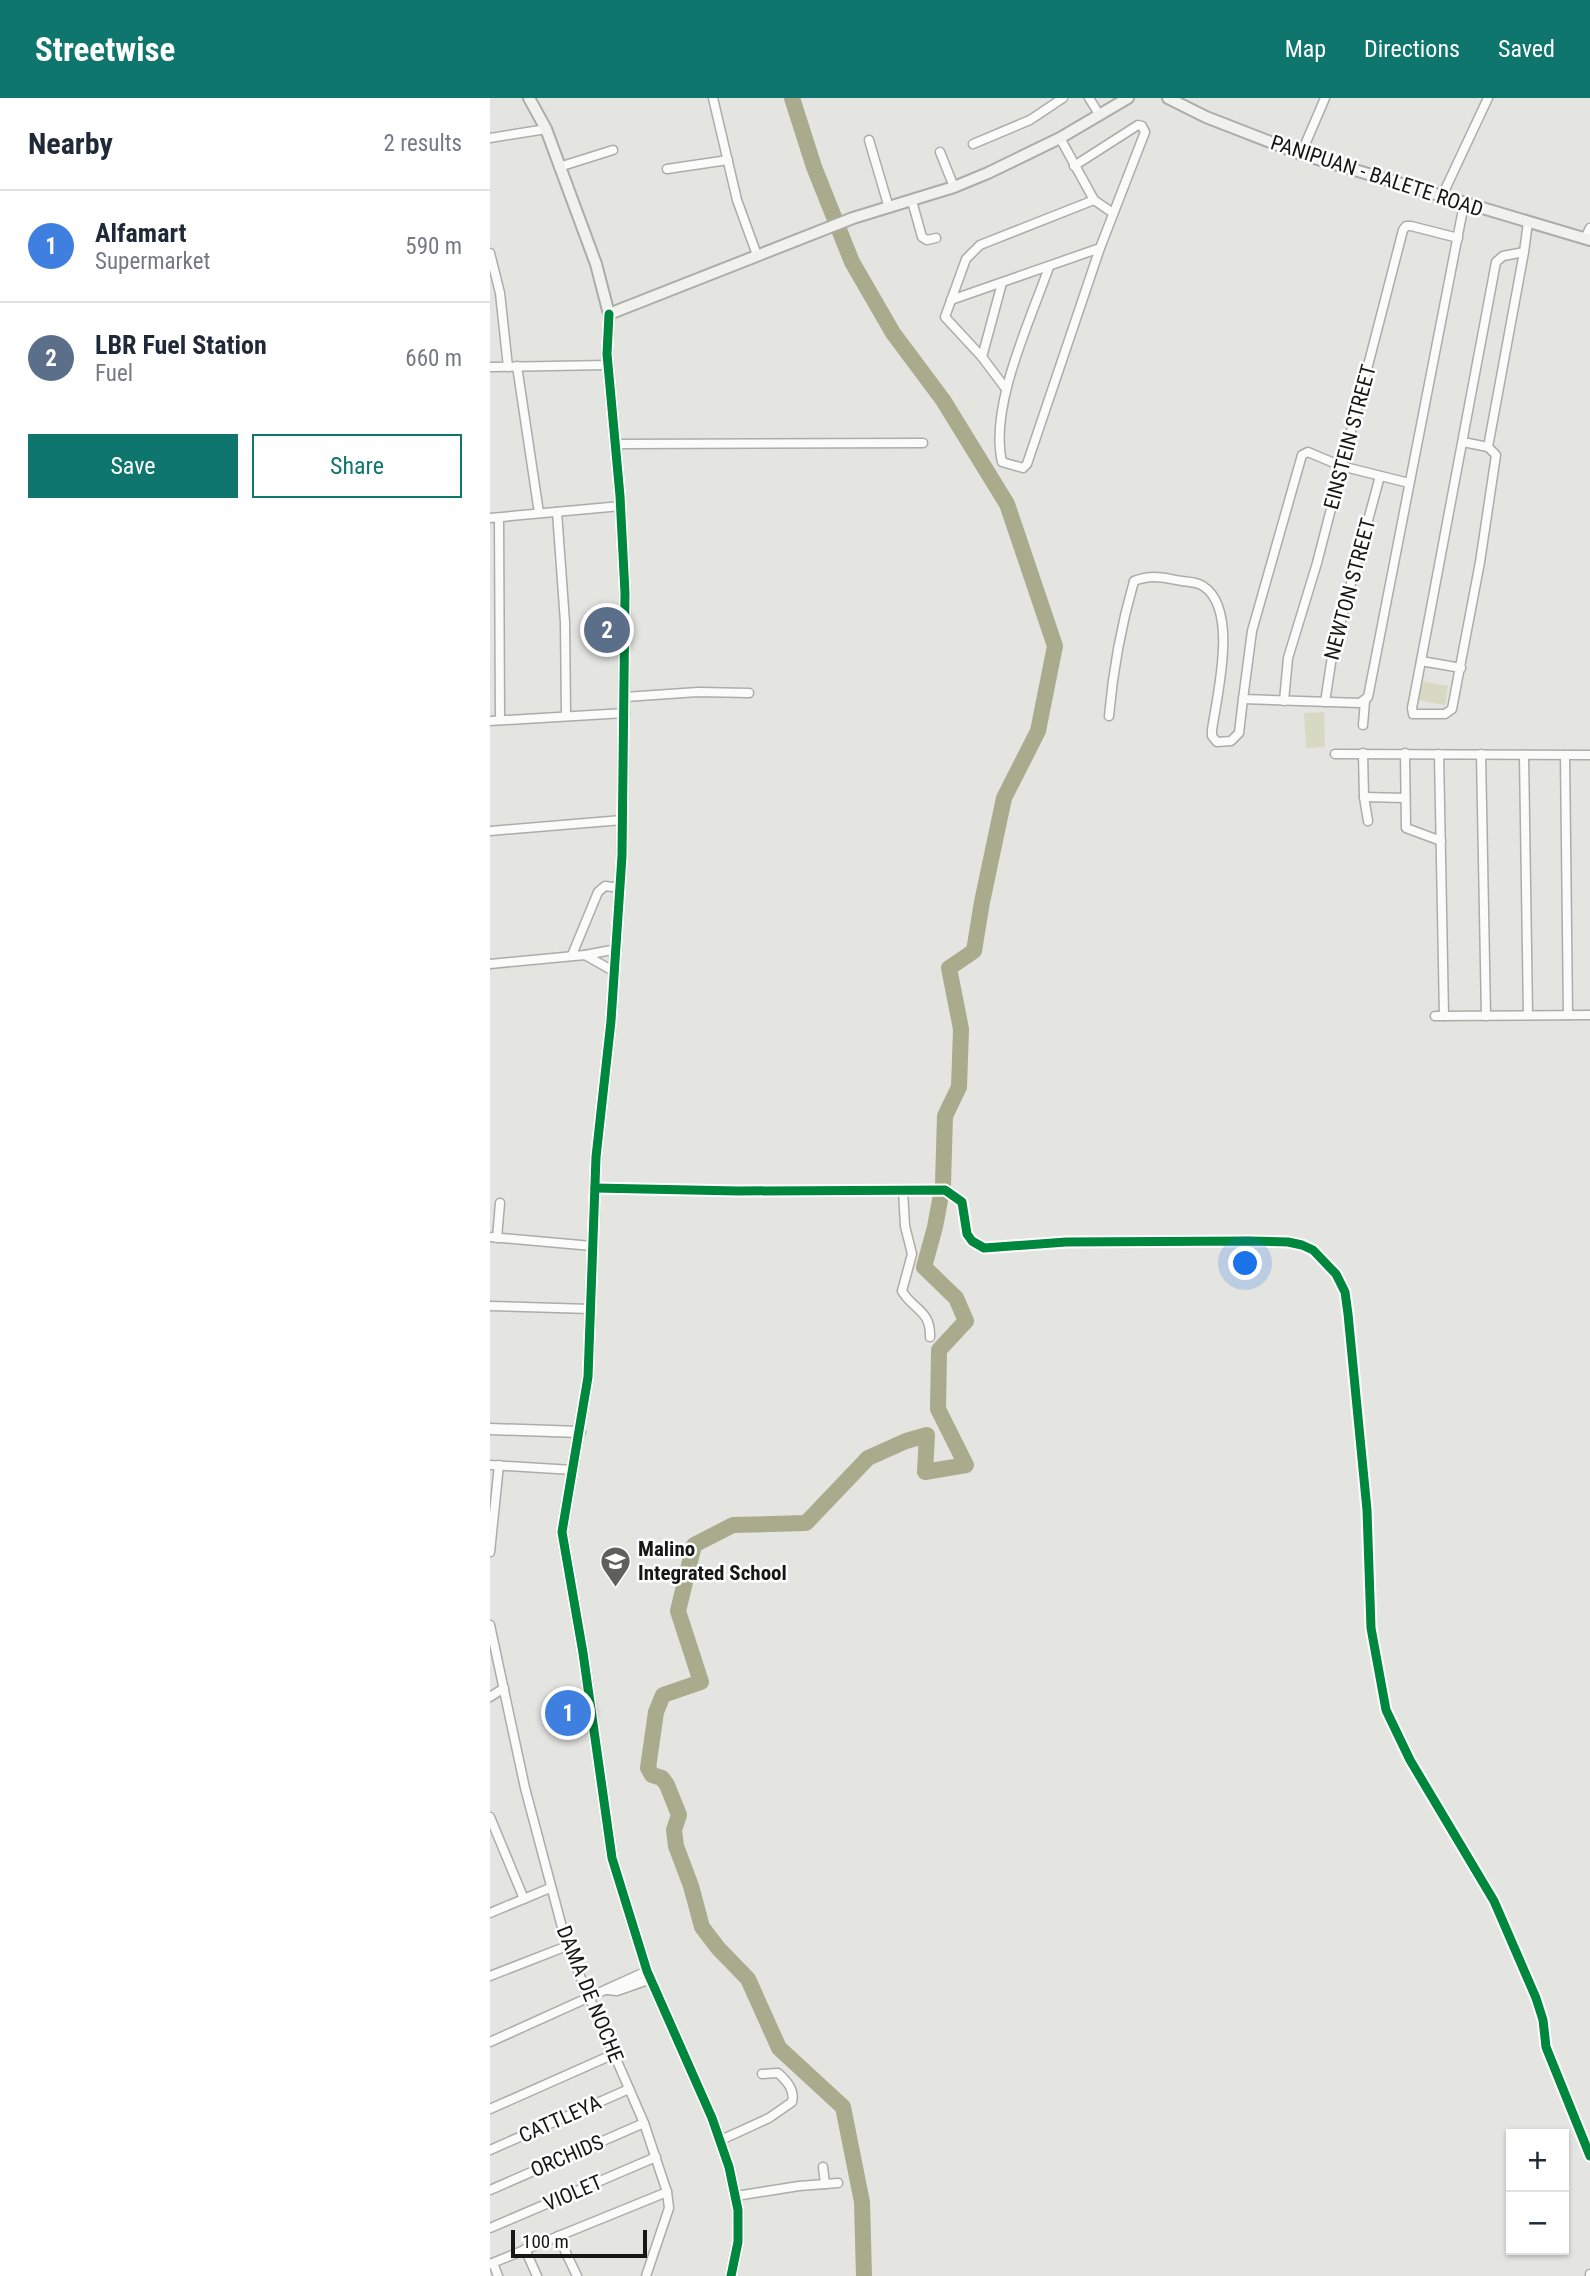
<!DOCTYPE html>
<html lang="en">
<head>
<meta charset="utf-8">
<style>
  body { margin:0; font-family:"Roboto Condensed",sans-serif; background:#f2f2f3; color:#1f2937 }
  .controls { position:absolute; right:21px; bottom:21px; display:grid; overflow:hidden; border-radius:0px; box-shadow:0 2px 5px #0004 }
  .controls button { width:63px; height:63px; display:grid; place-items:center; padding:0; border:0; border-bottom:2px solid #e0e1e3; background:#fff; color:#1f2937; font:35px sans-serif }
  .scale { position:absolute; left:21px; bottom:18px; width:136px; box-sizing:border-box; padding-left:7px; border:4px solid #171715; border-top:0; font-size:19px; line-height:24px; white-space:nowrap; color:#171715; -webkit-text-stroke:5px #fff; paint-order:stroke }
  .you { position:absolute; left:756px; top:1166px; width:24px; height:24px; margin:-18px; border:5px solid #fff; border-radius:50%; background:#1a73e8; box-shadow:0 0 0 10px #1a73e833 }
  .badge { display:grid; place-items:center; width:46px; height:46px; border-radius:50%; background:#0f766e; color:#fff; font-size:23px; font-weight:700 }
  .pin { position:absolute; translate:-50% -50%; border:4px solid #fff; box-shadow:0 2px 7px #0006 }
  .list { margin:0; padding:0; list-style:none }
  h2 { display:flex; justify-content:space-between; align-items:center; height:91px; margin:0; padding:0 28px; font-size:30px }
  h2 small { font-size:23px; font-weight:400; color:#747a83 }
  .list li { display:grid; grid-template-columns:46px 1fr auto; gap:21px; align-items:center; box-sizing:border-box; height:112px; padding:0 28px; border-top:2px solid #e0e1e3 }
  .list b { display:block; font-size:26px; white-space:nowrap }
  .list p { margin:0; font-size:23px; white-space:nowrap; color:#747a83 }
  .list em { font-size:23px; font-style:normal; color:#747a83 }
  .actions { display:flex; gap:14px; padding:21px 28px }
  .actions a { flex:1; padding:16px 0; border:2px solid #0f766e; border-radius:0px; text-align:center; font-size:24px; color:#0f766e }
  .actions .main { background:#0f766e; color:#fff }
  .map { position:relative; flex:none; width:1100px; height:2178px; overflow:hidden }
  header { display:flex; align-items:center; gap:42px; box-sizing:border-box; height:98px; padding:0 35px; background:#0f766e; color:#fff }
  header strong { font-size:33px }
  nav { display:flex; gap:38px; margin-inline-start:auto; font-size:24px }
  main { display:flex }
  aside { flex:1; background:#fff }
  .map>svg:first-child { display:block }
</style>
</head>
<body>
<header>
<strong>Streetwise</strong>
<nav><a>Map</a><a>Directions</a><a>Saved</a></nav>
</header>
<main>
<aside>
<h2>Nearby<small>2 results</small></h2>
<ul class="list">
<li><span class="badge" style="background:#3f7fe0">1</span><div><b>Alfamart</b><p>Supermarket</p></div><em>590 m</em></li>
<li><span class="badge" style="background:#5c6f8a">2</span><div><b>LBR Fuel Station</b><p>Fuel</p></div><em>660 m</em></li>
</ul>
<div class="actions"><a class="main">Save</a><a>Share</a></div>
</aside>
<div class="map">
<svg width="1100" height="2178" viewBox="0 0 1100 2178">
  <rect width="100%" height="100%" fill="#e4e4e1"/>
  <g fill="#d8d9c2">
    <polygon points="930,583 958,588 955,607 927,602"/>
    <polygon points="834,614 835,649 816,650 814,615"/>
  </g>
  <g fill="none" stroke-linecap="round" stroke-linejoin="round">
    <polyline stroke="#aaaa8c" stroke-width="16" points="302,0 324,69 362,164 403,235 453,302 517,406 565,548 548,633 514,700 492,804 484,853 459,870 471,931 469,989 455,1018 453,1086 445,1129 434,1169 466,1200 476,1223 449,1252 448,1311 476,1367 435,1374 437,1337 416,1343 378,1360 316,1425 243,1427 204,1447 188,1513 211,1584 173,1597 166,1614 158,1670 162,1677 172,1680 177,1687 189,1717 184,1732 186,1748 201,1788 212,1829 228,1850 258,1881 289,1950 353,2009 372,2104 374,2178"/>
    <defs>
      <g id="minor">
        <polyline points="223,0 247,102 267,157"/>
        <polyline points="599,0 609,16"/>
        <polyline points="0,40 56,31"/>
        <polyline points="570,40 604,102"/>
        <polyline points="379,42 399,110"/>
        <polyline points="483,46 540,22 573,0"/>
        <polyline points="450,54 464,89"/>
        <polyline points="811,56 835,0"/>
        <polyline points="69,69 123,52"/>
        <polyline points="177,71 238,62"/>
        <polyline points="952,98 998,0"/>
        <polyline points="422,103 432,139 437,142 446,140"/>
        <polyline points="1095,140 1100,130"/>
        <polyline points="1034,154 1013,158 1006,164 931,563 922,610 923,616 955,616 962,611 990,464 1006,357 998,349 1034,154 1038,124"/>
        <polyline points="0,155 10,195 18,269"/>
        <path d="M559 169C540 223 499 309 512 364L533 370 537 366 610 150 655 34 652 28 648 27 584 68"/>
        <polyline points="461,202 610,150"/>
        <polyline points="492,259 512,185"/>
        <polyline points="27,268 49,415"/>
        <polyline points="0,269 118,267"/>
        <polyline points="516,291 492,259 455,219 476,161 490,147 604,102 623,115"/>
        <polyline points="973,344 998,349"/>
        <polyline points="126,346 433,345"/>
        <polyline points="919,385 851,368 818,354 812,357 762,533 753,601 870,605 878,599 974,106"/>
        <polyline points="67,414 75,524 76,617"/>
        <polyline points="0,420 131,408"/>
        <polyline points="9,420 10,622"/>
        <polyline points="931,563 971,570"/>
        <polyline points="135,599 208,594 259,595"/>
        <polyline points="794,603 798,560 827,465 913,132 916,128 921,128 968,140"/>
        <polyline points="835,604 843,552 890,378"/>
        <path d="M619 618C623 572 631 528 644 483 663 476 673 480 692 483 699 484 707 484 713 488 749 511 727 597 722 632V638L727 644 741 643 749 635 753 601"/>
        <polyline points="0,623 135,615"/>
        <polyline points="873,627 875,603"/>
        <polyline points="873,655 874,699 878,723"/>
        <polyline points="915,655 916,730 951,743"/>
        <polyline points="845,656 1100,657"/>
        <polyline points="949,656 954,918"/>
        <polyline points="991,656 996,918"/>
        <polyline points="1034,657 1038,917"/>
        <polyline points="1075,657 1078,917"/>
        <polyline points="874,699 915,700"/>
        <polyline points="0,733 132,722"/>
        <polyline points="82,857 108,794 115,788 130,790"/>
        <polyline points="95,857 127,851"/>
        <polyline points="0,866 95,857 125,874"/>
        <polyline points="945,918 1100,917"/>
        <polyline points="105,1090 248,1093 455,1092 472,1104 477,1136 482,1143 494,1150 576,1144 760,1143 798,1144 812,1147 823,1152 846,1176 855,1194 858,1216 877,1412 881,1530 896,1612 920,1662 1004,1803 1046,1900 1053,1922 1056,1949 1100,2058"/>
        <path d="M413 1092 415 1128 422 1156 412 1193C423 1212 441 1212 440 1239"/>
        <polyline points="0,1139 102,1148"/>
        <polyline points="7,1140 10,1105"/>
        <polyline points="0,1208 100,1211"/>
        <polyline points="0,1367 83,1372"/>
        <polyline points="0,1454 9,1367"/>
        <polyline points="0,1527 35,1690 77,1848 154,2025 177,2094 179,2110 156,2178"/>
        <polyline points="0,1599 14,1590"/>
        <polyline points="0,1719 34,1801"/>
        <polyline points="0,1815 60,1790"/>
        <polyline points="0,1878 77,1848"/>
        <polyline points="117,1892 127,1893 161,1881"/>
        <polyline points="0,1944 157,1873"/>
        <polyline points="0,2011 124,1956"/>
        <path d="M231 2042 279 2020 302 2004C305 1992 297 1983 288 1975L272 1976"/>
        <polyline points="0,2052 139,1991"/>
        <polyline points="333,2069 335,2086"/>
        <polyline points="0,2092 154,2025"/>
        <polyline points="246,2098 309,2088 348,2085"/>
        <polyline points="0,2130 166,2059"/>
        <polyline points="68,2138 87,2178"/>
        <polyline points="35,2151 47,2178"/>
        <polyline points="3,2165 8,2178"/>
        <polyline points="0,2166 177,2094"/>
        <polyline points="1100,2178 1100,2176"/>
      </g>
      <g id="tertiary">
        <polyline points="119,216 117,256 130,398 135,495 132,758 121,923 106,1059 98,1279 72,1434 93,1555 122,1760 157,1873 222,2020 239,2069 248,2112 248,2144 241,2178"/>
        <polyline points="0,1331 90,1334"/>
      </g>
      <g id="secondary">
        <polyline points="39,0 56,31 106,166 119,216 363,120 464,89 498,75 570,40 638,0"/>
        <polyline points="678,0 716,19 811,56 1100,142"/>
      </g>
    </defs>
    <use href="#minor" stroke="#acaca9" stroke-width="11"/>
    <use href="#tertiary" stroke="#acaca9" stroke-width="13"/>
    <use href="#secondary" stroke="#acaca9" stroke-width="14"/>
    <use href="#minor" stroke="#fbfbfa" stroke-width="8"/>
    <use href="#tertiary" stroke="#fbfbfa" stroke-width="10"/>
    <use href="#secondary" stroke="#f1f1ee" stroke-width="10"/>
    <defs>
      <g id="cycleway">
        <polyline points="119,216 117,256 130,398 135,495 132,758 121,923 106,1059 98,1279 72,1434 93,1555 122,1760 157,1873 222,2020 239,2069 248,2112 248,2144 241,2178"/>
        <polyline points="105,1090 248,1093 455,1092 472,1104 477,1136 482,1143 494,1150 576,1144 760,1143 798,1144 812,1147 823,1152 846,1176 855,1194 858,1216 877,1412 881,1530 896,1612 920,1662 1004,1803 1046,1900 1053,1922 1056,1949 1100,2058"/>
      </g>
    </defs>
    <use href="#cycleway" stroke="#fff" stroke-width="13"/>
    <use href="#cycleway" stroke="#00873e" stroke-width="9"/>
  </g>
  <defs>
    <symbol id="school-pin" viewBox="-11 -11 22 30"><path d="M0 17L-7.5 6A9.5 9.5 0 1 1 7.5 6Z" fill="#5f5f5c" stroke="#fff"/><path d="M0-5L7-2L0 1L-7-2ZM-4 1L0 2.5L4 1V4Q0 6-4 4Z" fill="#fff"/></symbol>
  </defs>
  <g fill-rule="evenodd">
    <use href="#school-pin" x="108" y="1446" width="35" height="47"/>
  </g>
  <g text-anchor="middle" dominant-baseline="central" stroke-width="5" stroke-linejoin="round" paint-order="stroke">
    <g font-size="21" fill="#171715" stroke="#fff">
      <text transform="translate(887 78) rotate(18)">PANIPUAN - BALETE ROAD</text>
      <text transform="translate(860 339) rotate(-75)">EINSTEIN STREET</text>
      <text transform="translate(860 491) rotate(-75)">NEWTON STREET</text>
      <text transform="translate(100 1896) rotate(68)">DAMA DE NOCHE</text>
      <text transform="translate(70 2021) rotate(-24)">CATTLEYA</text>
      <text transform="translate(77 2058) rotate(-23)">ORCHIDS</text>
      <text transform="translate(83 2095) rotate(-23)">VIOLET</text>
    </g>
    <g font-size="21" font-weight="bold" fill="#171715" stroke="#fff" text-anchor="start">
      <text x="148" y="1451">Malino<tspan x="148" dy="24">Integrated School</tspan></text>
    </g>
  </g>
</svg>
<div class="controls">
<button>+</button>
<button>−</button>
</div>
<div class="scale">100 m</div>
<div class="you"></div>
<div class="pin badge" style="left:78px;top:1615px;background:#3f7fe0">1</div>
<div class="pin badge" style="left:117px;top:532px;background:#5c6f8a">2</div>
</div>
</main>
</body>
</html>
